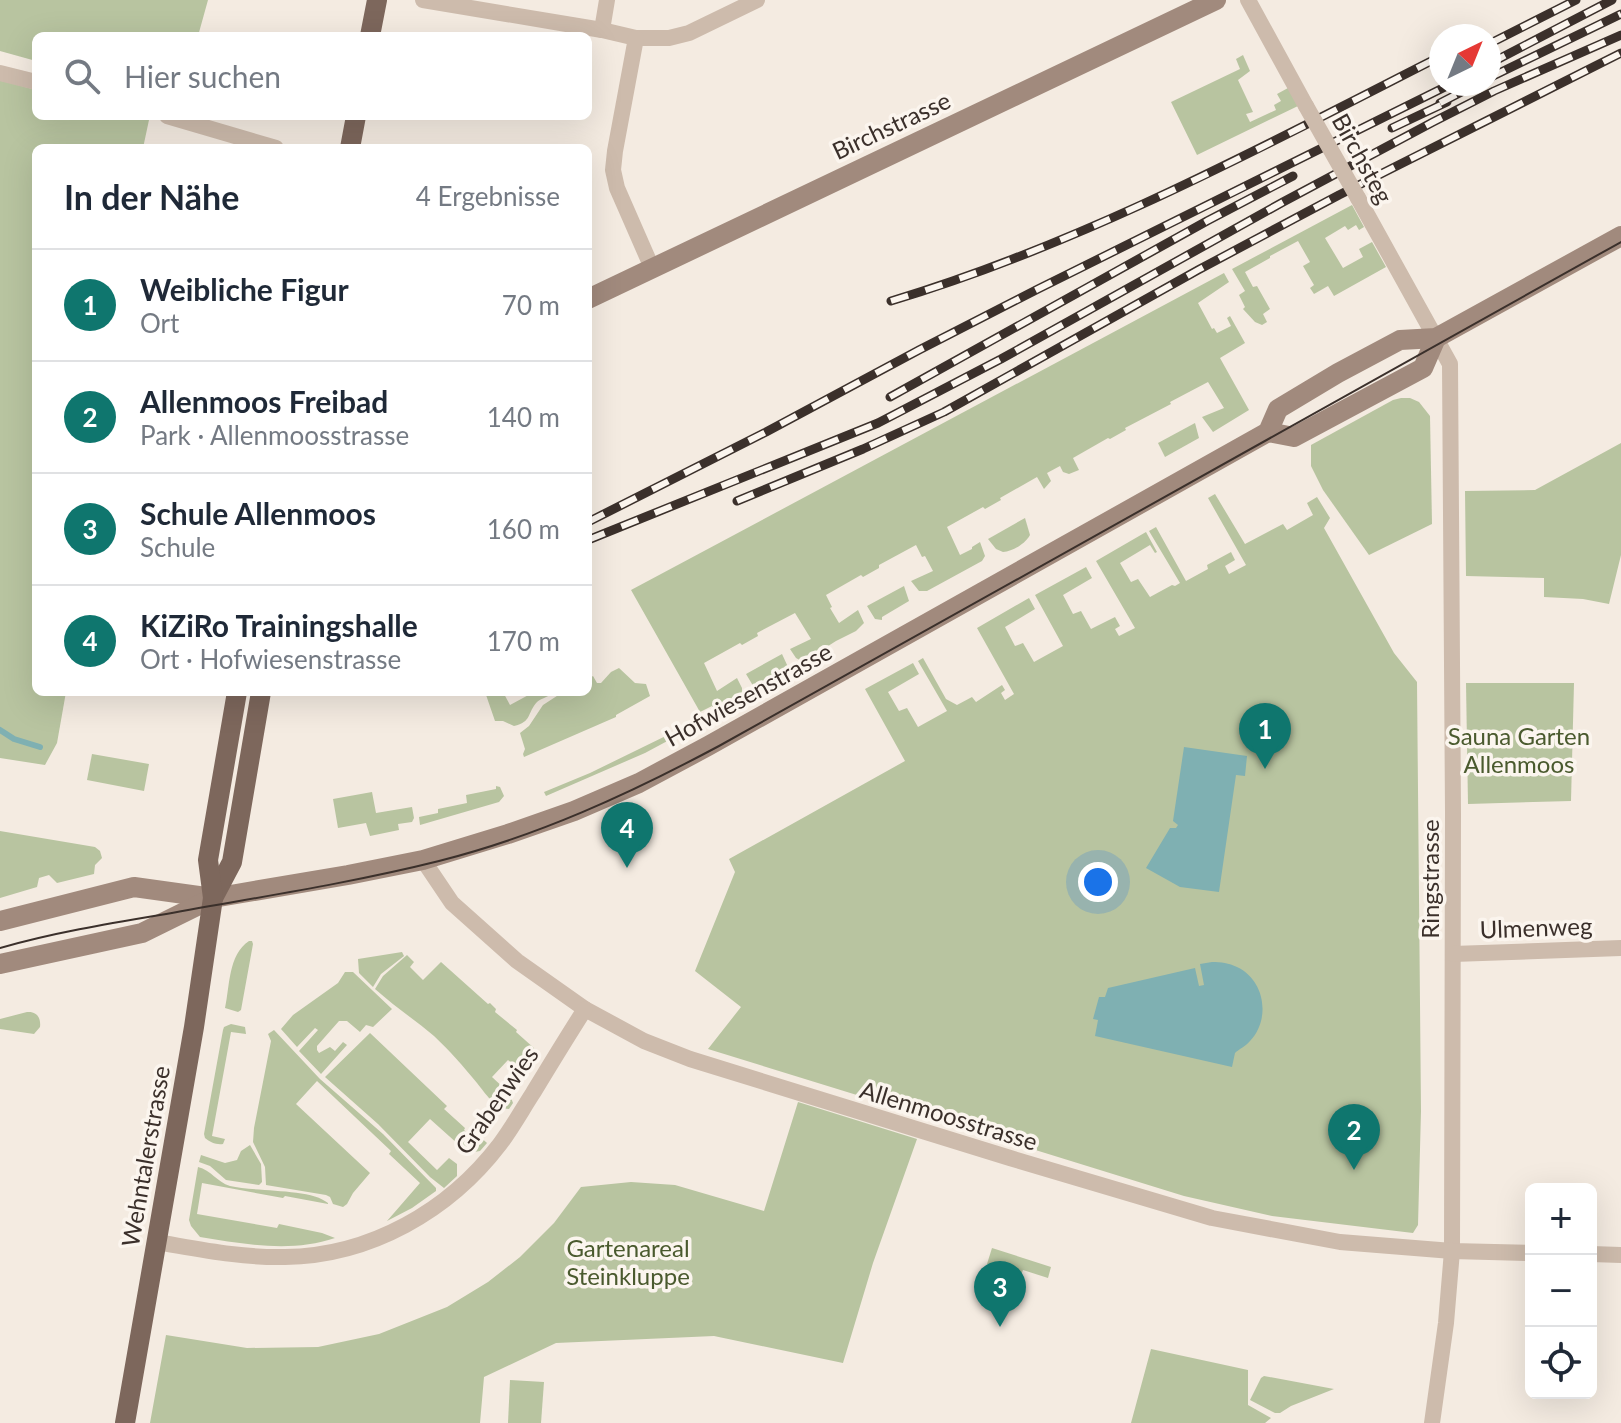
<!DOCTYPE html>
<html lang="de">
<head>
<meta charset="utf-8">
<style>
  body { margin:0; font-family:Lato,sans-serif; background:#f6f6f7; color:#1f2937 }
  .controls { position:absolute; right:24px; bottom:24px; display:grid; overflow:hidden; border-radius:12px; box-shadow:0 8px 32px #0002 }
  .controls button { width:72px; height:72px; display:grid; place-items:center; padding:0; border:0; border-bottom:2px solid #e0e1e3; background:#fff; color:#1f2937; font:40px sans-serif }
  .compass { position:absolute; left:1429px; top:24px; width:72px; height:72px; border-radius:50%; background:#fff; box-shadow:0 8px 32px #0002; rotate:43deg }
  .you { position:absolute; left:1098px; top:882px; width:28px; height:28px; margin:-20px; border:6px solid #fff; border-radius:50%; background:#1a73e8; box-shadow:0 0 0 12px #1a73e833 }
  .badge { display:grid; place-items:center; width:52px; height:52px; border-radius:50%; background:#0f766e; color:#fff; font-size:26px; font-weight:700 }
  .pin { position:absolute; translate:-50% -66px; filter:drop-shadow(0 2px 4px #0008) }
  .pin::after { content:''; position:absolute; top:42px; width:28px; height:24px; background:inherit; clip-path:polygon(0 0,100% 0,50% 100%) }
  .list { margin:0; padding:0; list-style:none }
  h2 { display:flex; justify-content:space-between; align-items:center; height:104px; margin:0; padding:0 32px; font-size:34px }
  h2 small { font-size:26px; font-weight:400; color:#747a83 }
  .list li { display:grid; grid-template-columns:52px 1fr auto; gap:24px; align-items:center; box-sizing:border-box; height:112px; padding:0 32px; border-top:2px solid #e0e1e3 }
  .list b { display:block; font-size:30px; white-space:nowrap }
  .list p { margin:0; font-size:26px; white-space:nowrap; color:#747a83 }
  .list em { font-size:26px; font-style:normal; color:#747a83 }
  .icon { flex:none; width:44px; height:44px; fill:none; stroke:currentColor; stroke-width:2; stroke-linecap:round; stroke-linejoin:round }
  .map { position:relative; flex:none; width:1621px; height:1423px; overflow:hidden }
  .search { position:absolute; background:#fff; box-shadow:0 8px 32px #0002; left:32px; top:32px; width:560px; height:88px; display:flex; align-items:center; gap:20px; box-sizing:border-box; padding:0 28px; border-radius:12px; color:#747a83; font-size:30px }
  .panel { position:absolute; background:#fff; box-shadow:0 8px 32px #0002; left:32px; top:144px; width:560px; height:552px; border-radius:12px }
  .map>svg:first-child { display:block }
</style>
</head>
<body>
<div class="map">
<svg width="1621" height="1423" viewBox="0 0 1621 1423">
  <rect width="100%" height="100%" fill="#f4ebe1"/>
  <g fill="#b8c4a0">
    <polygon points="0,0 208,0 198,36 36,36 36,61 0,51"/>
    <polygon points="1243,55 1250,71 1238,80 1253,112 1246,114 1250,122 1276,110 1274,105 1281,101 1277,94 1288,88 1298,106 1197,155 1171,102 1240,69 1236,59"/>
    <polygon points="0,80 36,90 36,116 135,116 149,120 143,148 36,148 36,692 66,692 57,743 45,765 0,758"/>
    <polygon points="1352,205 1364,227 1359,230 1356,225 1348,230 1345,226 1325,238 1343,268 1363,257 1359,249 1372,242 1386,267 1334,296 1328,286 1314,294 1310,288 1314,285 1303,266 1310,262 1298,241 1270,256 1270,258 1245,272 1253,287 1257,286 1270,309 1263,314 1267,322 1262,325 1255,322 1243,309 1245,307 1239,295 1245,291 1232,269"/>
    <polygon points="1224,273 1229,282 1198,303 1212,329 1214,328 1217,333 1231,326 1227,318 1230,316 1245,343 1220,358 1249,410 1213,432 1202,417 1224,408 1208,382 1170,402 1171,404 1125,428 1126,430 1110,439 1108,438 1073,458 1079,470 1069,474 1063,472 1060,466 1047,473 1051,481 1044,489 1037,477 1000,498 1001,500 985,509 983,507 947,527 960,555 972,549 972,547 980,542 985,556 982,561 927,591 919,591 911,581 933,571 925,556 922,557 916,545 879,565 879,568 863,577 861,575 826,595 832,607 830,608 839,623 858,610 864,623 856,631 836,641 803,662 796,658 790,649 811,639 795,613 757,633 758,636 742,645 740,643 704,663 717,691 737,678 742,688 742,694 718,709 720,712 725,710 726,712 718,717 712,706 700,712 631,590"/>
    <polygon points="1401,398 1410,398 1419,402 1430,416 1432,524 1369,555 1323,490 1311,466 1311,445 1393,400"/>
    <polygon points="1195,423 1199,438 1165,457 1158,443"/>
    <polygon points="1621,443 1621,555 1609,604 1583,599 1544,597 1544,578 1466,576 1465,491 1535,490"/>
    <polygon points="1215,494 1245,544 1283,524 1287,530 1313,515 1307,503 1317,497 1330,518 1324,528 1394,653 1417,682 1421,1111 1418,1225 1413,1233 1272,1216 1184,1196 708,1049 741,1007 695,971 735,872 729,859 905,761 865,689 913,663 919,674 888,692 899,711 907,708 918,727 947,711 918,661 923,658 946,699 957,705 972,697 976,702 1002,685 1005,690 1001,693 1005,700 1014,694 977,628 1029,598 1035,609 1005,627 1015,646 1023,643 1034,662 1063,646 1035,595 1086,567 1092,578 1063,595 1073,614 1081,611 1091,629 1115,617 1120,626 1115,629 1119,636 1135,628 1096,561 1146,532 1157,552 1155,553 1150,545 1120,563 1131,582 1138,579 1150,597 1172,585 1175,586 1180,583 1149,531 1156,527 1186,581 1208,569 1207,565 1231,552 1235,560 1225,566 1229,574 1246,565 1208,498"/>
    <path d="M1025 518 1030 535C1025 544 1013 551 1003 552L996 549 988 539Z"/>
    <polygon points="904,586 909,601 882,617 882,620 875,619 867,606"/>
    <polygon points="782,654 788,667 781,672 758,685 759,689 755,689 746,674"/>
    <polygon points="619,668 635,683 646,684 650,696 616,715 616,717 524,757 523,754 525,749 520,733 529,726 543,705 563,692 588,692 588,679 593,676 597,683 601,683 611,672"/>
    <polygon points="1466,683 1574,683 1571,801 1468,804"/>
    <path d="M485 692H503L510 705 534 692H556C550 696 542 698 537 702 527 713 532 722 514 726L503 721H495Z"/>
    <polygon points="680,729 686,731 645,753 546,796 544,792 590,773"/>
    <polygon points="92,754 149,764 144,791 87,780"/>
    <polygon points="496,786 500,787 504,796 499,802 420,825 419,817 438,813 438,809 467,803 466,795 496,789"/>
    <polygon points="372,792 376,813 412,807 414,818 412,822 398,824 399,830 370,836 366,823 338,828 333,799"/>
    <polygon points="0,831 95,847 100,851 102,858 95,865 94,874 57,883 49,875 39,878 37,887 0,898"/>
    <path d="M249 941H252L253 944 241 1010 238 1012 225 1008C230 986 228 955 249 941Z"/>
    <polygon points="402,952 404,956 381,974 373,987 359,973 358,959"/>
    <path d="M407 955 414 962 410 967 423 980 441 962 488 1004 490 1003 496 1009 495 1012 517 1030 516 1032 534 1048 535 1055 522 1072 508 1060 492 1077C500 1085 509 1091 513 1103L509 1109C495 1109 485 1093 477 1083 464 1067 449 1050 434 1036 415 1020 394 1006 375 989L383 976Z"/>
    <polygon points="345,972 353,972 392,1009 373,1027 366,1025 360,1032 347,1021 339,1021 317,1046 317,1050 319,1053 330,1047 335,1051 343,1042 347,1045 321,1074 299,1051 318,1030 315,1028 297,1047 281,1029 293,1015 338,983"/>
    <path d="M27 1012C37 1011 41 1018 40 1027L34 1034 0 1029V1019Z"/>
    <path d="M231 1024 245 1027 246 1034 231 1032 212 1136 225 1139 223 1144C216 1145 210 1142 205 1138L204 1134 223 1030 224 1027Z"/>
    <polygon points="274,1030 320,1079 383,1134 436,1188 436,1191 412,1208 387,1221 420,1183 389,1154 391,1151 317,1081 296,1104 370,1173 353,1193 347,1204 343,1207 333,1204 330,1197 326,1195 266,1185 265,1167 253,1142 254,1128 271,1041 268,1034"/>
    <polygon points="370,1033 447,1106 444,1109 465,1128 464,1130 474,1139 478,1135 487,1143 480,1151 468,1153 430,1119 408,1142 437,1170 449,1158 457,1164 457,1176 444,1188 430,1177 378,1124 325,1077"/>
    <polygon points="798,1102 917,1139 873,1263 843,1363 714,1336 556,1343 484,1377 480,1423 150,1423 166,1335 247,1348 318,1347 379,1334 447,1307 488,1282 520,1257 554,1223 581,1187 631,1182 675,1185 764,1211"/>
    <polygon points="250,1145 261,1164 262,1182 259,1185 226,1180 210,1166 199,1162 201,1155 225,1163 237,1160 241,1151"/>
    <path d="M198 1167C211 1170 217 1182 230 1186 254 1192 311 1188 328 1203V1204L285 1196 283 1198 202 1183 197 1214 277 1228 279 1224 322 1233 335 1238C291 1253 244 1244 200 1237L191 1226 189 1220Z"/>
    <polygon points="992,1248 1051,1267 1048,1278 1023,1270 1021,1275 987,1264"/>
    <polygon points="1151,1349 1248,1370 1248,1405 1271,1418 1265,1423 1131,1423"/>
    <polygon points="1264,1376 1334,1389 1291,1406 1280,1413 1275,1413 1250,1400 1261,1378"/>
    <polygon points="510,1380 544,1382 541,1423 508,1423"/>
  </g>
  <g fill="#7fb0b2">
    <polygon points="1184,747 1247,756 1245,776 1236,775 1219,892 1180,887 1146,868 1170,828 1176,828 1178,825 1173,821"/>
    <path d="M1212 962C1221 962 1229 963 1237 967 1265 980 1271 1019 1250 1041 1246 1046 1239 1049 1235 1053L1232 1067 1095 1036 1098 1020 1093 1019 1099 997H1105L1108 988 1195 968 1199 986 1204 985 1200 964Z"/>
  </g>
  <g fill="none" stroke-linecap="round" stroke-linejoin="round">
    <polyline stroke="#7fb0b2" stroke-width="6" points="0,730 14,739 40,747"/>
    <g stroke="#cdbbac" stroke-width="16">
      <polyline points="423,0 602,30 636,38 669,38 689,33 757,0"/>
      <polyline points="1248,0 1306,106"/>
      <polyline points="602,30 607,0"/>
      <polyline points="636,38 615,151 613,170 617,188 652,268"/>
      <polyline points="0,73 36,82"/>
      <polyline points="167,116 276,148"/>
      <polyline points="1358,198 1450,364 1453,813 1452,1251 1446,1323 1432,1423"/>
      <polyline points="423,860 452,903 517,961 585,1009 644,1041 690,1059 1010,1158 1212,1218 1340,1242 1452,1251 1531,1253"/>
      <polyline points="1453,954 1621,948"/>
      <path d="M157 1242C199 1249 241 1258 285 1257 370 1256 449 1211 500 1144 512 1128 522 1110 533 1093 550 1065 567 1037 585 1009"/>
      <polyline points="1591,1254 1621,1255"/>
    </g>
    <g stroke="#a18a7d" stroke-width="20">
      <polyline points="588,299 1216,0"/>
      <polyline points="1268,432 1294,437 1423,368 1436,338"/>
      <polyline points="0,921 134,887 213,898"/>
      <polyline points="0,964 142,933 213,898 348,875 423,860 508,834 574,811 639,783 708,746 1268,432 1278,409 1338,373 1400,340 1436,338 1621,236"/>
    </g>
    <g stroke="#7d675c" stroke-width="20">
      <polyline points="370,36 377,0"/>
      <polyline points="350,148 356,116"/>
      <polyline points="213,898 232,862 261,692"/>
      <polyline points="125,1423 194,1027 213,898 208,860 237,692"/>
    </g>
    <path stroke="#3b302b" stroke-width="2" d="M0 948C52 933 106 924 160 915 253 898 347 884 439 861 538 836 629 794 719 746L1621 242"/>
    <defs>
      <g id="rail">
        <polyline points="1489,44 1576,0"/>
        <polyline points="1489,64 1612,0"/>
        <polyline points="1489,78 1621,14"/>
        <polyline points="1440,103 1477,84"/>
        <polyline points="1392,128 1447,102"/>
        <path d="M891 301C1084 243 1262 147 1441 56"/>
        <polyline points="890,397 1207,221 1293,176"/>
        <polyline points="737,501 863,449 944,412 1198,270 1339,195 1621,53"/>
        <polyline points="588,522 766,432 919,350 1038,289 1451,84"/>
        <polyline points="588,540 878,423 1001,359 1283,202 1433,122 1494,91 1621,35"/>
      </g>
    </defs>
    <use href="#rail" stroke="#3b302b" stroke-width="9"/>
    <use href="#rail" stroke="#fbf5ee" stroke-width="6" stroke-dasharray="18" stroke-linecap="butt"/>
    <polyline stroke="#cdbbac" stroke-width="16" points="1306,106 1358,198"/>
  </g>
  <g text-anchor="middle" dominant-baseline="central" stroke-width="7" stroke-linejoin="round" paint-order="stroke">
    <g font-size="24" fill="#3b302b" stroke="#fbf5ee">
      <text transform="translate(891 125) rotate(-25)">Birchstrasse</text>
      <text transform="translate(1363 158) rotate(61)">Birchsteg</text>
      <text transform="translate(748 694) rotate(-29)">Hofwiesenstrasse</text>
      <text transform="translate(1429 879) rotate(-90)">Ringstrasse</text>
      <text transform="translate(1536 927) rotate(-2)">Ulmenweg</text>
      <text transform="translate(496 1100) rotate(-55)">Grabenwies</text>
      <text transform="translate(949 1115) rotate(17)">Allenmoosstrasse</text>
      <text transform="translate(145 1156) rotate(-80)">Wehntalerstrasse</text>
    </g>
    <g font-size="24" fill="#4a5a2e" stroke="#fbf5ee">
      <text x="1519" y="735">Sauna Garten<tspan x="1519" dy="28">Allenmoos</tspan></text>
      <text x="628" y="1247">Gartenareal<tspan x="628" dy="28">Steinkluppe</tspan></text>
    </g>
  </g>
</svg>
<div class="controls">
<button>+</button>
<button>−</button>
<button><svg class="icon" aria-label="locate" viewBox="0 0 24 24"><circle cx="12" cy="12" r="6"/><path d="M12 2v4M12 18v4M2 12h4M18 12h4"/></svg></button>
</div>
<svg class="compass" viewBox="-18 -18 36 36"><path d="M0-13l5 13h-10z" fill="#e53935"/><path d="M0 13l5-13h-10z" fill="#747a83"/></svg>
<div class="you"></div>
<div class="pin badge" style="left:1265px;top:769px">1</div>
<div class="pin badge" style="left:1354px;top:1170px">2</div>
<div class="pin badge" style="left:1000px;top:1327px">3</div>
<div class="pin badge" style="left:627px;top:868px">4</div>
<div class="search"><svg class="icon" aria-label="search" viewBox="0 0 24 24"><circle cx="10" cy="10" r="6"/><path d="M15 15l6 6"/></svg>Hier suchen</div>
<section class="panel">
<h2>In der Nähe<small>4 Ergebnisse</small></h2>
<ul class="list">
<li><span class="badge">1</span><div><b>Weibliche Figur</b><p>Ort</p></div><em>70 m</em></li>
<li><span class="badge">2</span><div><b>Allenmoos Freibad</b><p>Park · Allenmoosstrasse</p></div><em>140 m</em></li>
<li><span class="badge">3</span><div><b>Schule Allenmoos</b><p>Schule</p></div><em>160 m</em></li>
<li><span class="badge">4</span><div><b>KiZiRo Trainingshalle</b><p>Ort · Hofwiesenstrasse</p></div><em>170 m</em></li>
</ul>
</section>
</div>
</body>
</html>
